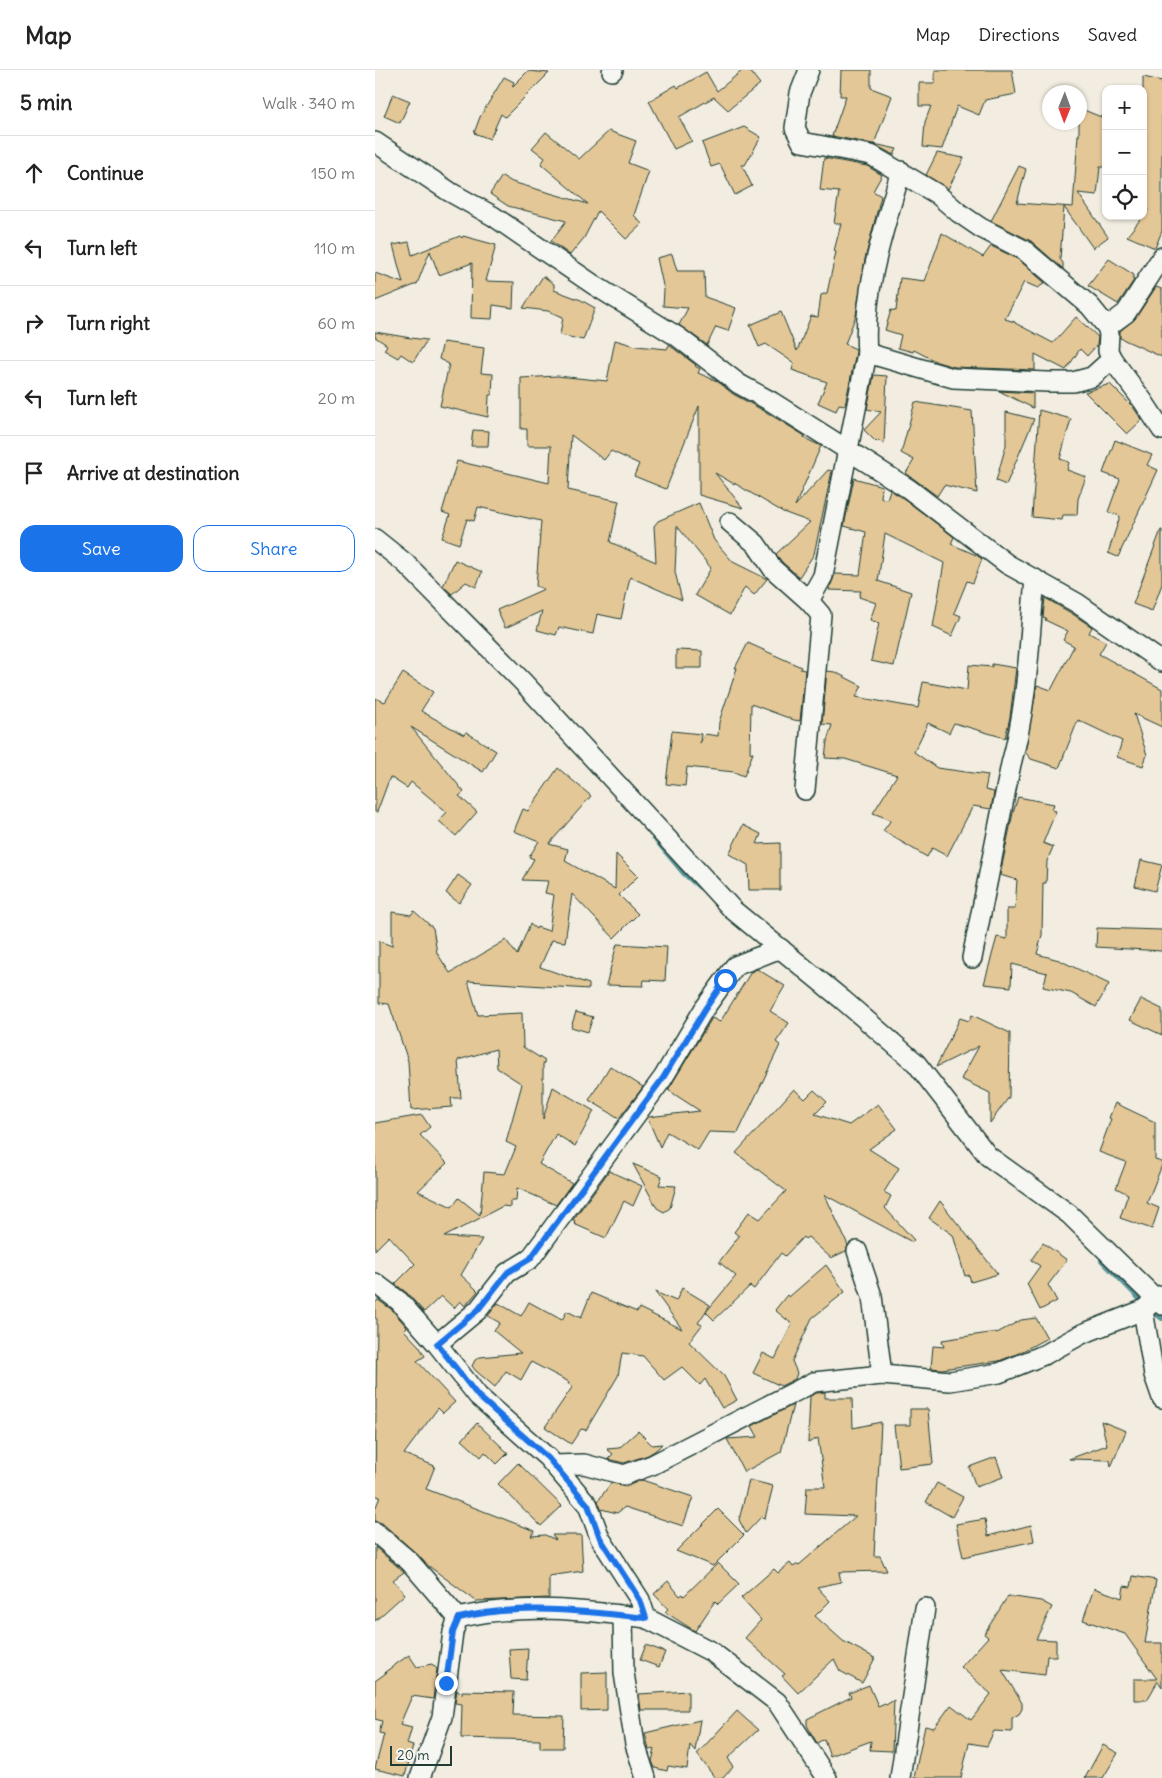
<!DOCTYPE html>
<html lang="en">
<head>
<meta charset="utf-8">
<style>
  body { margin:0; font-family:Delius,sans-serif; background:#f6f6f6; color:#222 }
  .controls { position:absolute; right:15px; top:15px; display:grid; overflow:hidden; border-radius:10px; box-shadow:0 1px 4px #0004 }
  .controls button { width:45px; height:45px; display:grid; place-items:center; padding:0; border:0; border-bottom:1px solid #e0e0e0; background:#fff; color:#222; font:25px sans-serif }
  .compass { position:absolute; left:667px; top:15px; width:45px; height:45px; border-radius:50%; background:#fff; box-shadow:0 1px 4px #0004; rotate:181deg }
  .scale { position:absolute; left:15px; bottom:12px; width:62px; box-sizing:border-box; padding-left:5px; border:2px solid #1f3d34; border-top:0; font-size:14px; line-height:18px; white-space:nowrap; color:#1f3d34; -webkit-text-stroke:4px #f6f6f2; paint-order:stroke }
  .stop { position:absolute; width:15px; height:15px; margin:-11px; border:4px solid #1a73e8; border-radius:50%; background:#fff }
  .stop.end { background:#1a73e8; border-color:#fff; box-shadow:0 1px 5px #0008 }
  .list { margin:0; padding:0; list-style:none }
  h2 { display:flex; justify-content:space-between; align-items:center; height:65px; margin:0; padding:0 20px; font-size:21px }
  h2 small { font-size:16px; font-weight:400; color:#767676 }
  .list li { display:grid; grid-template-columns:32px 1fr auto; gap:15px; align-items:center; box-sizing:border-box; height:75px; padding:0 20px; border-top:1px solid #e0e0e0 }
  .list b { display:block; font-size:19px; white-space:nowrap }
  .list em { font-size:16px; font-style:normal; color:#767676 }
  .actions { display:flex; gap:10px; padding:15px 20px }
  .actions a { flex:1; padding:11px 0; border:1px solid #1a73e8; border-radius:15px; text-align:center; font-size:18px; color:#1a73e8 }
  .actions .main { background:#1a73e8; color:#fff }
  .icon { flex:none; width:28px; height:28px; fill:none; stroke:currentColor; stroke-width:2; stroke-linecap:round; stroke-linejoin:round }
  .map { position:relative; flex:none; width:787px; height:1708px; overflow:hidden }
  header { display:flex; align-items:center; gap:30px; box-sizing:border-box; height:70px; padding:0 25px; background:#fff; border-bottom:1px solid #e0e0e0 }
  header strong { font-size:24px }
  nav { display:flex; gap:28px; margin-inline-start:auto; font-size:18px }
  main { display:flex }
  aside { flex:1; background:#fff }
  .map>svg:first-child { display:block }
</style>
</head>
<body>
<header>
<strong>Map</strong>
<nav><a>Map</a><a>Directions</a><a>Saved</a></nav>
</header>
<main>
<aside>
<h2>5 min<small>Walk · 340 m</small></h2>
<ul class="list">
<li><svg class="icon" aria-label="ahead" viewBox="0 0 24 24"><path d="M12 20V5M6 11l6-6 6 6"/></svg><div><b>Continue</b></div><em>150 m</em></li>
<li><svg class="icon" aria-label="left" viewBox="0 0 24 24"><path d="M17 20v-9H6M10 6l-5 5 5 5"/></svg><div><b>Turn left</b></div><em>110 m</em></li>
<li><svg class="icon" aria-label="right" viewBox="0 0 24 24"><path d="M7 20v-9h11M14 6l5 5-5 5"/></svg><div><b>Turn right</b></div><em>60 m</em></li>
<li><svg class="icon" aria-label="left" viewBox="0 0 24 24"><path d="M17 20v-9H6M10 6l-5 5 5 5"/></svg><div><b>Turn left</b></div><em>20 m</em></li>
<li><svg class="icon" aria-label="arrive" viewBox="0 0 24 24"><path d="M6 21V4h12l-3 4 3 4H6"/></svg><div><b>Arrive at destination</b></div></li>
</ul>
<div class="actions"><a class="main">Save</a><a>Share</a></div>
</aside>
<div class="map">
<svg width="787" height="1708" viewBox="0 0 787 1708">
  <rect width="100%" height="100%" fill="#f2ede0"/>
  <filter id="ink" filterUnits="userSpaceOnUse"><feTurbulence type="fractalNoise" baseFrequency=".02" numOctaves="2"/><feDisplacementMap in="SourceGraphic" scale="10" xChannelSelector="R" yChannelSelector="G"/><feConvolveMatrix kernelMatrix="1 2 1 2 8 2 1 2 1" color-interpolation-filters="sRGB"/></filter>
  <g filter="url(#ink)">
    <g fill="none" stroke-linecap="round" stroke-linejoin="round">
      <g stroke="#599599" stroke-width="6">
        <polyline points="279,767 310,804 325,817"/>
        <polyline points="727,1190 772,1236 787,1248"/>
      </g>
    </g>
    <g fill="#e4c797" stroke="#1f3d34">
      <polygon points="368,0 374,0 385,14 353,40 339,27 304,47 317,71 299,79 274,31 301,15 303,18 331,2 342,21"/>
      <polygon points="466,0 496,0 496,18 517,26 499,74 522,79 519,85 498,74 457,66 471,26 465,26"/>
      <polygon points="560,0 637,0 641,24 610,30 604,45 582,36 567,79 548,77 550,52 556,36 544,36 544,13 560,13"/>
      <polygon points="153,1 174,3 130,47 126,44 115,69 99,63 105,47 129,7 139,12 137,17"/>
      <polygon points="768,7 787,11 787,161 780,178 752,166 773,140 768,135"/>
      <polygon points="18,24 35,31 25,53 9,46"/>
      <polygon points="704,38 731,49 731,97 725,97 722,125 703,123 733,167 718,178 689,137 685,189 688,193 688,199 656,171 616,151 644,96 651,99 642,133 698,137 703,65 704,66"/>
      <polygon points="369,57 386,67 370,95 367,95 377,116 360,125 345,94 336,97 327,73"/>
      <polygon points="234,61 261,71 253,93 274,101 259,145 267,154 251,169 223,141 209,168 195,185 176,171 191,151 133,136 115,124 127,106 137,112 213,134 166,94 170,88 157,78 171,62 204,89"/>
      <polygon points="562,83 589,88 573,119 551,105"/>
      <polygon points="449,88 492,96 507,105 498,121 506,126 490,189 481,245 470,274 481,279 481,282 470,335 464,334 461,341 443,333 452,312 417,300 419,293 391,274 384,277 375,255 406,242 422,281 436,246 443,247 446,225 452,223 461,182 459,181 466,154 459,153 464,122 445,120"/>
      <polygon points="567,163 608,187 616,176 643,189 670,213 663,218 649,212 630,249 640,252 640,253 678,273 701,247 723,267 722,275 712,286 705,279 691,300 660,284 660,300 580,297 562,292 539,280 538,282 523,278 526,265 510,260 516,240 521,241 525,208 550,211"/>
      <polygon points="85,166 87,168 88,166 121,175 111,211 139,212 138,238 118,235 117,249 96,248 97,193 64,205 55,181 42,214 0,231 0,203 28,213 18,175 34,172 37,185"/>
      <polygon points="297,184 302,201 329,201 330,227 361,238 353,261 341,257 332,275 304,255 313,238 288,236 289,220 282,188"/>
      <polygon points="734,189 759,205 757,209 759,210 743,234 713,216"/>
      <polygon points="168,206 179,214 179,220 206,230 220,238 208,270 185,265 188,247 173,241 148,238"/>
      <polygon points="781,217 787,219 787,287 745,268 745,261 760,249"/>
      <polygon points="0,262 36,268 52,270 38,292 26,284 23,288 9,280 12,275 0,267"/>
      <polygon points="240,270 261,276 292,279 294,275 321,295 320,296 325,299 323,303 342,311 358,324 391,342 430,366 429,368 446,376 420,436 453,400 457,401 439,484 424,507 407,492 401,484 435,452 408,442 359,413 359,414 340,403 368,438 324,425 324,336 291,419 259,406 264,394 236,381 229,390 196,365 193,420 244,431 235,472 281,492 279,456 283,451 324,433 339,470 358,492 392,509 379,525 370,517 355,545 320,525 336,498 302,456 300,502 307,530 255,507 246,549 222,544 218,564 184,557 181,565 162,560 167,541 130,558 122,540 169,519 161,516 166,451 103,437 99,451 92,449 84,474 67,468 75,445 67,442 82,391 174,413 176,376 152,376 152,359 146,359 146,308 182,306 232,311"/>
      <polygon points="68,272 109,278 106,303 118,304 117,325 114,325 113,347 65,336 74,294 64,289"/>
      <polygon points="499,305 512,306 509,374 503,370 501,372 489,360 506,342 492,339"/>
      <polygon points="735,314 758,337 767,350 752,364 710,322"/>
      <polygon points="624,321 658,323 658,338"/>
      <polygon points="540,332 597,341 602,423 569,415 562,426 531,403 539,390 526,383"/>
      <polygon points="664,340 696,349 685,389 694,392 692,400 711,407 703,429 702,445 688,445 687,450 657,447"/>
      <polygon points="631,342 659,349 631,415 621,411 631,375"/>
      <polygon points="98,360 114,361 113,376 96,376"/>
      <polygon points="740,370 777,385 772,395 783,400 743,487 733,483 745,446 733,442 745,409 728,403"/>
      <polygon points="479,408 507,416 506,428 512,429 515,420 528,428 579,467 576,474 601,485 607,489 598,513 592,511 579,543 586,546 577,566 558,557 569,493 510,464 503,511 536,522 519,596 496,591 504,553 495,550 501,533 484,527 486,521 454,520 460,504 485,505 491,462 469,456"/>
      <polygon points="786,460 787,460 787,514 777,541 758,534"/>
      <polygon points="80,490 107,502 101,517 91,512 77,524 68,516"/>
      <polygon points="670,528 696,543 717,557 714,563 731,572 724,584 787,619 787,657 759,644 772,685 768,696 742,687 747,671 703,650 684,698 656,689 650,682 662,615 676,620 699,576 688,570 693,561 670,550 671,548 668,547"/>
      <polygon points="373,573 426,597 425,599 430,600 425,651 419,650 376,634 375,682 378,683 369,706 359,702 312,697 310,716 291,714 297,661 326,664 325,673 330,664 343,666 344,652 362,598 360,598"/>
      <polygon points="301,580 327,581 327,598 301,598"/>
      <polygon points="617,594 641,598 635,647 630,668 579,653 574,663 553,653 539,682 562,698 613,705 610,720 619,722 616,739 598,736 572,786 557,778 552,787 508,761 516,750 498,743 522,705 470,689 450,688 452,671 457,655 447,654 452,601 460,602 487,616 481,627 543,638 548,612 592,620 594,595 617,597"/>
      <polygon points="28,603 58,622 46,641 89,665 91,662 121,681 108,702 36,657 89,722 84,726 102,742 81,766 64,751 72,742 36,712 32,718 15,707 2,742 0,742 0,628 10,632"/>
      <polygon points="183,698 216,726 174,774 193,779 190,791 240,819 241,784 263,806 244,825 263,844 239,868 197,824 190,872 177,870 165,897 214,914 214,919 93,911 103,945 147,943 148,977 170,991 168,994 168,1049 178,1017 219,1041 200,1076 181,1064 164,1094 197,1113 181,1135 142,1118 141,1131 135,1131 135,1137 128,1136 69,1167 107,1169 86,1205 103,1221 90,1236 85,1231 79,1238 66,1226 49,1242 32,1223 20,1214 40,1194 14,1166 0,1180 0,1053 47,1045 55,1057 45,1065 72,1093 43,1121 77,1137 84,1128 105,1145 109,1102 130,1104 141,1077 131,1072 147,1014 122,998 121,979 83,990 86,1028 76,1028 77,1037 36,1040 33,991 14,934 4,933 4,871 17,876 17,842 36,845 39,841 58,858 62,883 75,903 131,870 142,885 155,854 161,859 162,857 174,861 179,825 170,823 173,811 147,810 159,789 154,787 164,771 139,761 148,739 153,741"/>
      <polygon points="643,727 679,734 677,740 681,741 668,773 678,777 672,791 671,813 668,813 667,865 662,884 684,890 734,914 721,937 696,923 668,917 672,903 637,894 636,917 609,914 622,867 632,869 632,839 640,839 642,810 625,805 638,743"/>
      <polygon points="368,755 386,764 382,774 405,773 405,820 374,820 373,795 354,784"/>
      <polygon points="766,790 787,795 780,821 760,816"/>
      <polygon points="83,805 97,815 84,833 71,823"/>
      <polygon points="722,858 787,860 787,881 721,877"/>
      <polygon points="242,874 292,877 290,911 269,910 268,916 231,915"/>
      <polygon points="382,899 410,916 395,941 414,953 401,972 405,975 363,1063 334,1062 323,1080 292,1062 285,1077 274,1051 272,1049 273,1047 325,1041 293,1020 337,948 345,952 376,902"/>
      <polygon points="766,929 787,939 787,965 755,950"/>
      <polygon points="201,942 218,947 213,962 196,957"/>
      <polygon points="597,945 635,963 634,1027 615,1053 615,1023 586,1009 604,976 561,997 585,948 594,951"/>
      <polygon points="235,996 268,1017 244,1048 214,1030"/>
      <polygon points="419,1019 430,1029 439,1020 452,1032 440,1044 474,1055 503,1034 522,1059 494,1079 524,1098 509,1122 516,1126 510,1138 539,1170 537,1172 450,1125 473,1175 471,1181 456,1188 433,1167 430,1169 428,1167 410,1186 406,1183 379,1219 375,1216 339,1250 331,1242 361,1206 344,1192 364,1166 359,1162 374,1142 385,1149 411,1121 361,1083"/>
      <polygon points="740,1033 780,1052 780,1090 787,1092 787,1095 772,1133 784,1138 777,1159 745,1148 753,1124 741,1118 751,1092 724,1082 736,1049 734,1048"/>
      <polygon points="258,1094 287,1106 284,1115 301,1116 295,1138 289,1142 282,1138"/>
      <polygon points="234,1101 267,1116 258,1136 249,1131 231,1168 199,1154 200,1151 198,1150"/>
      <polygon points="565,1131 579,1149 623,1204 596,1212 594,1205 590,1206 578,1165 554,1148"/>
      <polygon points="668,1173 692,1190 673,1215 682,1231 665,1240 652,1214 665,1196 656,1190"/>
      <polygon points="451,1195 470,1222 437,1248 417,1291 422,1303 420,1309 406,1316 378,1303 388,1283 400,1289 417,1254 400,1240 412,1225 414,1227"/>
      <polygon points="307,1218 335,1235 323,1253 327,1255 314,1272 349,1306 362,1330 347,1338 330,1309 325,1315 307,1297 289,1310 268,1286 247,1283 243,1306 211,1360 206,1359 196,1374 170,1357 198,1316 193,1314 194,1312 156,1292 146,1310 131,1301 120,1317 101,1301 97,1296 100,1290 105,1287 146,1283 119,1261 125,1253 113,1246 123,1233 146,1246 154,1232 187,1250 192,1241 206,1248 216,1223 262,1242 264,1238 307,1259 280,1222 301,1231"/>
      <polygon points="3,1230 16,1239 32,1257 29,1260 44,1276 50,1286 42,1291 80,1332 68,1343 63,1338 29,1384 60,1396 51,1419 160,1461 156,1466 170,1465 181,1470 177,1465 206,1465 208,1501 174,1506 174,1528 101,1531 51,1494 42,1484 7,1453 0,1451 0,1439 5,1427 0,1425 2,1249 0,1248 0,1233"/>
      <polygon points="661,1248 672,1268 644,1283 624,1291 567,1299 556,1298 558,1276 569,1277 567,1270 621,1262 622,1263 646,1250"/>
      <polygon points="450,1322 450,1328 477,1328 478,1358 506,1352 499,1486 505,1486 512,1501 464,1502 466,1512 442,1517 455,1531 440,1546 468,1571 500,1588 487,1613 465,1601 459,1589 423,1623 407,1606 410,1604 370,1568 386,1550 366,1528 399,1499 403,1503 415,1493 418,1497 423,1494 424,1495 481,1446 430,1444 432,1417 450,1417 443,1368 433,1373 435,1326 442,1323"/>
      <polygon points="418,1335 406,1382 369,1402 352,1369 383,1367 377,1356"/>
      <polygon points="535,1339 553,1339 558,1394 524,1398 519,1355 535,1355"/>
      <polygon points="726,1351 751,1361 736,1397 735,1390 694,1389 732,1375"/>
      <polygon points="102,1353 133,1383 122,1394 110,1382 106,1387 87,1370"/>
      <polygon points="263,1361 277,1375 287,1374 281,1380 273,1385 249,1393 233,1389 238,1384 232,1379 244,1378"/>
      <polygon points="621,1387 628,1407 601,1417 594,1397"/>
      <polygon points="143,1393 187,1436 166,1456 123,1414"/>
      <polygon points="267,1410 318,1427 308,1456 250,1437 242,1443 226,1439 223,1431 236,1413 252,1416"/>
      <polygon points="374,1410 398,1416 390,1448 386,1447 371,1463 364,1450"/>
      <polygon points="562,1413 588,1427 577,1447 551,1432"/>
      <polygon points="343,1439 369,1465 338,1496 301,1481"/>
      <polygon points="610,1449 613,1466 656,1455 659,1471 588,1487 581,1454"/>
      <polygon points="0,1477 29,1502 18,1510 30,1524 0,1551"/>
      <polygon points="343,1493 364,1514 343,1534 340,1531 320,1561 290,1542 293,1539 279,1524 293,1511 305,1526 308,1524 309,1526"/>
      <polygon points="758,1506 781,1510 770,1573 787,1573 787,1617 783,1611 772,1630 759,1630 759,1609 782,1609 750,1564 708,1550 719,1518 747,1528 749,1516 756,1517"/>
      <polygon points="633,1526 666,1531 677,1537 661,1569 681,1570 681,1586 672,1586 670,1605 627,1600 647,1633 647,1639 644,1644 637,1648 637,1662 619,1661 612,1676 594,1673 586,1708 539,1708 550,1656 559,1658 576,1635 596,1650 616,1624 586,1597 613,1567 609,1564"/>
      <polygon points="271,1575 290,1582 284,1597 265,1590"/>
      <polygon points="153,1578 151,1610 136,1609 134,1579"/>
      <polygon points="34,1585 42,1597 57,1594 62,1599 58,1629 37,1626 25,1654 37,1657 32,1674 38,1676 30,1706 0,1699 9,1664 4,1663 7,1651 0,1649 0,1611 11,1603 10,1602"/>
      <polygon points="232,1602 232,1640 206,1641 206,1603"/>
      <polygon points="494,1615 503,1636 510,1633 511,1635 519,1630 517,1681 495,1680 496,1671 455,1686 449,1669 442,1673 436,1663 432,1655 432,1649 476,1627 474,1623"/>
      <polygon points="82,1620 87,1625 87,1621 139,1622 138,1645 189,1646 188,1678 165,1678 165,1670 86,1668 87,1634 80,1633"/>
      <polygon points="313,1621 313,1640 266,1640 264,1624"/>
      <polygon points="362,1641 383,1660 353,1688 358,1697 348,1708 340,1708 322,1684"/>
      <polygon points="325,1650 320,1681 315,1675 312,1699 293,1696 292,1701 280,1698 277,1691 280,1679 274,1680 270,1663"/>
      <polygon points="728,1675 743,1683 728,1708 710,1708"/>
    </g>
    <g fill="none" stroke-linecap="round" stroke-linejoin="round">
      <defs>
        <g id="street">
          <polyline points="434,0 425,23 420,58 427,72 496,85 562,124 584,143 606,158 649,180 715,236 732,257 734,264 733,281 737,289 768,331 787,360"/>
          <polyline points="237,1 238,0"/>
          <polyline points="0,72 75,122 118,146 219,215 303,267 364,314 397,332 534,419 632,494 702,533 787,592"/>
          <polyline points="732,257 751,243 787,187"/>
          <polyline points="492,283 578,308 673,312 698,312 717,307 737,289"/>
          <polyline points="355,452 381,474 398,499 434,531"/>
          <polyline points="0,469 30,493 147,611 358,840 468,930 541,993 613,1086 694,1144 787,1235"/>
          <path d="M430 720 446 545 434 531 448 506 492 283C487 222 509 159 526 101"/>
          <path d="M597 888 636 694C653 634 654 571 660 509"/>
          <polyline points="482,1181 497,1226 507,1305"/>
          <polyline points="0,1213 24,1231 62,1274 103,1326 173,1388 213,1435 225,1468 265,1530 271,1548 337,1582 402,1632 452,1708"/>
          <polyline points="768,1240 779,1305 787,1328"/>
          <polyline points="62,1274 103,1240 132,1203 155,1189 288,1008 329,939 360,896 398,881 406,879"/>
          <polyline points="180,1395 209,1394 249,1405 277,1395 439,1312 507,1305 575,1311 624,1303 671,1284 707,1264 768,1240 787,1225"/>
          <path d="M0 1462 35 1492 83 1548C145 1533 209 1540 271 1548"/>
          <polyline points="248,1545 249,1603 260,1674 271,1708"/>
          <polyline points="45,1708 67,1647 78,1562 83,1548"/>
          <polyline points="525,1708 550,1538"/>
        </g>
      </defs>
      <use href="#street" stroke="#1f3d34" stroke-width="22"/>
      <use href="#street" stroke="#f6f6f2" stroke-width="19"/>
    </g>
  </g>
  <g fill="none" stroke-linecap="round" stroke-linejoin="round" filter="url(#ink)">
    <path stroke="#1a73e8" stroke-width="6" d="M71 1613 78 1562 84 1548C145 1533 209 1541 271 1548L265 1530 225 1468 213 1435 173 1388 103 1326 62 1274 103 1240 132 1203 155 1189 288 1008 330 939 350 910"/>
  </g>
</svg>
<div class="controls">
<button>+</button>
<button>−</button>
<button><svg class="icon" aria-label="locate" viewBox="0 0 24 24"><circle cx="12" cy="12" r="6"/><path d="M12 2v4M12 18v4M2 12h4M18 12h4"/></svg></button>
</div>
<svg class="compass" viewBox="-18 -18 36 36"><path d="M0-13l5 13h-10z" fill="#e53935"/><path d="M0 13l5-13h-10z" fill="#767676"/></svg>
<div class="scale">20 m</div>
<div class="stop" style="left:350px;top:910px"></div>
<div class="stop end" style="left:71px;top:1613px"></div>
</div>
</main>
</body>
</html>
